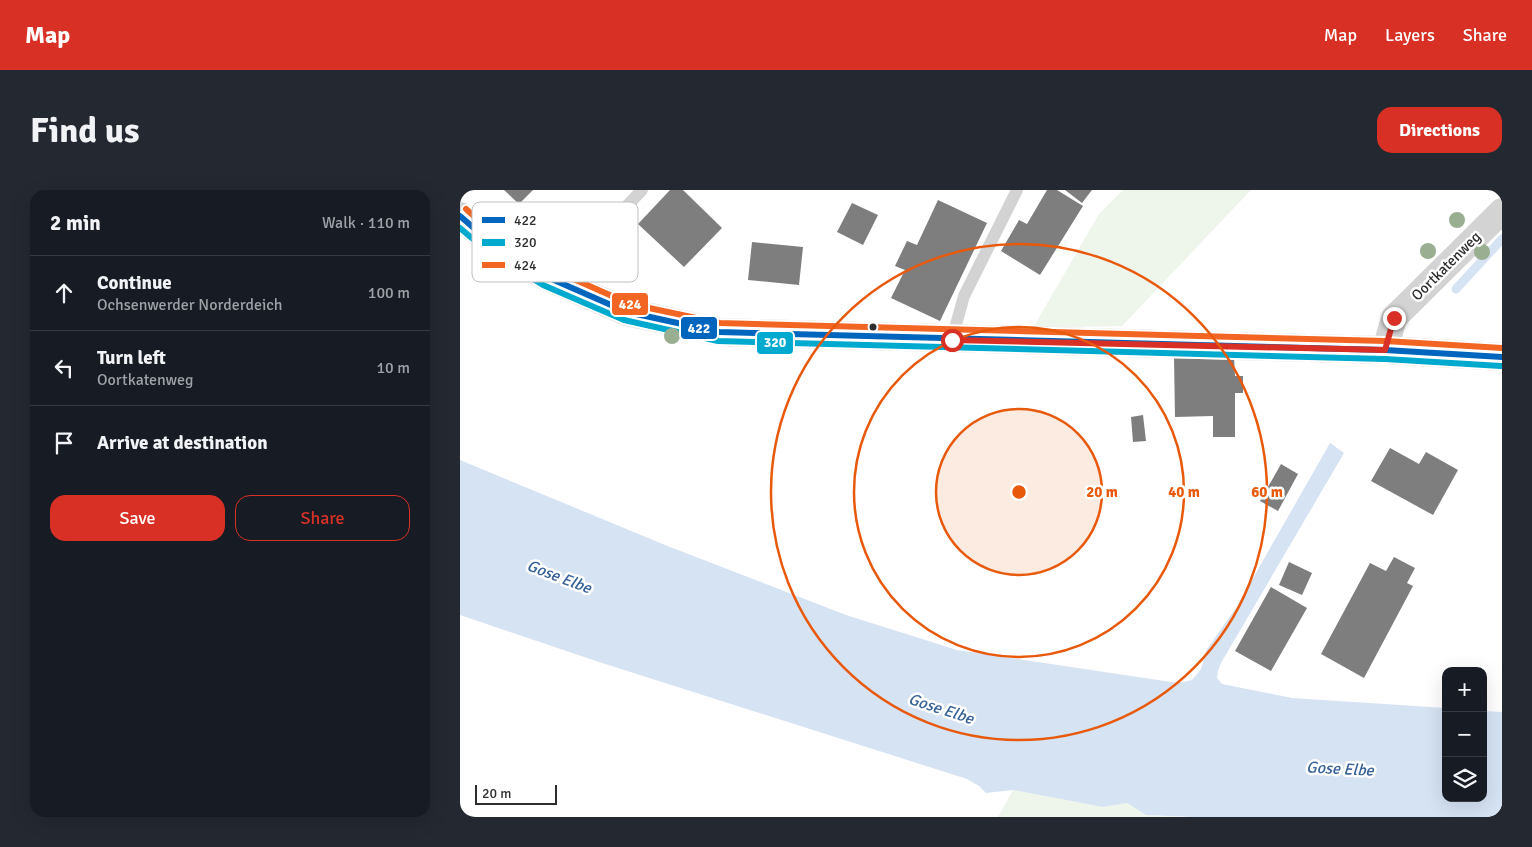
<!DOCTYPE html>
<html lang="en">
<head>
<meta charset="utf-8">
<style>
  body { margin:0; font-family:Signika,sans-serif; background:#242831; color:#f1f3f6 }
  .controls { position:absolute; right:15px; bottom:15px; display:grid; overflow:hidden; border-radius:10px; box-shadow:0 5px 20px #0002 }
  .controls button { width:45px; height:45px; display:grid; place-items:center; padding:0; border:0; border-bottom:1px solid #363941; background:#171b24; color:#f1f3f6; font:25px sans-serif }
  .scale { position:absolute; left:15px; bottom:12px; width:82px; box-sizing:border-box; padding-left:5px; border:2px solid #2e2e2e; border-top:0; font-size:14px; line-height:18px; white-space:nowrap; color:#2e2e2e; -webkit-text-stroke:4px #fff; paint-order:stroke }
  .stop { position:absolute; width:15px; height:15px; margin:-11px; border:4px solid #d93025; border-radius:50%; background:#fff }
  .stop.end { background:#d93025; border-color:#fff; box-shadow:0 1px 5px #0008 }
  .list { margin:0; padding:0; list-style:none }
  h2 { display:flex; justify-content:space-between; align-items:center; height:65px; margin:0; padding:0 20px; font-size:21px }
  h2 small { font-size:16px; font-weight:400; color:#9ea1a6 }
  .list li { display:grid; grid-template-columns:32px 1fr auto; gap:15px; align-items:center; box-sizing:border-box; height:75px; padding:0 20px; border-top:1px solid #363941 }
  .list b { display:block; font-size:19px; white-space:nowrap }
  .list p { margin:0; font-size:16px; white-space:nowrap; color:#9ea1a6 }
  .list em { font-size:16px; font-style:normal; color:#9ea1a6 }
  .actions { display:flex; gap:10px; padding:15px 20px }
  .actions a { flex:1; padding:11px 0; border:1px solid #d93025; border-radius:15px; text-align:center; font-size:18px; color:#d93025 }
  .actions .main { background:#d93025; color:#fff }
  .icon { flex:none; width:28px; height:28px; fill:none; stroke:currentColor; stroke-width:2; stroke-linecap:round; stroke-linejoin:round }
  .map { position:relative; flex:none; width:1042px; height:627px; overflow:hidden; border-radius:15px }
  header { display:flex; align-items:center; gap:30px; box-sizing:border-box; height:70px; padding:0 25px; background:#d93025; color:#fff }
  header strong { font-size:24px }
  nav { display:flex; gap:28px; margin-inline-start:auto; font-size:18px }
  .intro { display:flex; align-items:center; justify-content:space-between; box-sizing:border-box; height:120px; padding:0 30px }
  h1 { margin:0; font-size:35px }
  .button { padding:12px 22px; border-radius:15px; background:#d93025; color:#fff; font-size:18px; font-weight:700 }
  main { display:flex; gap:30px; padding:0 30px }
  aside { flex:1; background:#171b24; border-radius:15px; box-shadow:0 5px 20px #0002 }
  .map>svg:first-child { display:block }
</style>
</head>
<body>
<header>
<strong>Map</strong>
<nav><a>Map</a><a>Layers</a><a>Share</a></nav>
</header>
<div class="intro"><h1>Find us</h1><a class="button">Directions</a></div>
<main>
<aside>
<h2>2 min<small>Walk · 110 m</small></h2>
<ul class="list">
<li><svg class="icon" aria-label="ahead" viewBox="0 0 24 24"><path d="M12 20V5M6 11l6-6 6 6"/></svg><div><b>Continue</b><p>Ochsenwerder Norderdeich</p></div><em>100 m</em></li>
<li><svg class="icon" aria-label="left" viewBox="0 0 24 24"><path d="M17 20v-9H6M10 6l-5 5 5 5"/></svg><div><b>Turn left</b><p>Oortkatenweg</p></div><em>10 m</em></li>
<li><svg class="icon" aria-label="arrive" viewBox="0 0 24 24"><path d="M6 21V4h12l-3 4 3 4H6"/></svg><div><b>Arrive at destination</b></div></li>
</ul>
<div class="actions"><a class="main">Save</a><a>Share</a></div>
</aside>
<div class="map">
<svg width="1042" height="627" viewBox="0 0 1042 627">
  <rect width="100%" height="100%" fill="#fff"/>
  <g fill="#eef5eb">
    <polygon points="663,0 791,0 662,136 573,138 639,24"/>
    <polygon points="553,600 643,617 667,613 686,625 732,627 538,627"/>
  </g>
  <polygon fill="#d6e3f3" points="870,253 884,263 761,473 758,481 757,488 762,494 832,508 986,518 986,608 1023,608 1023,521 1042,522 1042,627 732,627 686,625 667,613 643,617 553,600 526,603 519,596 507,589 139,472 0,425 0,270 205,355 386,425 497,460 718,493 732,490 741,479 747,459 776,418"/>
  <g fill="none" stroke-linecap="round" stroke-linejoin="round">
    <polyline stroke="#d6e3f3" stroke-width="9" points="996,99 1042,49"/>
  </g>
  <g fill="#7e7e7e">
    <polygon points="44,0 73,0 59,14"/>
    <polygon points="210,0 223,0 262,38 224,77 178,34"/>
    <polygon points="587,0 597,0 623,16 580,85 541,61 559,30 567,34"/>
    <polygon points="605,0 632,0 622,13"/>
    <polygon points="478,10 527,33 480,131 431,108 445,80 435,76 447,51 457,55"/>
    <polygon points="392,13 418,25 403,55 377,42"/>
    <polygon points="292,52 343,57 339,95 288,90"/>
    <polygon points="774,166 775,186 783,186 783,203 775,203 775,247 753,247 753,226 715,227 714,167"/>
    <polygon points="683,225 686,251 673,252 671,227"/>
    <polygon points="930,258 959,274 966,262 998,280 973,325 911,291"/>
    <polygon points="821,274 838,284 818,321 800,311"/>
    <polygon points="934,367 955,378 947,393 953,396 904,488 861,464 910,373 926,381"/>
    <polygon points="829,372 852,383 842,405 819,395"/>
    <polygon points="811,397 847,418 811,481 775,461"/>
  </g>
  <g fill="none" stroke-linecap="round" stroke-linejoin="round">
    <g stroke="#d3d3d3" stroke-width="12">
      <polyline points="95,91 182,0"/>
      <polyline points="492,149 504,106 557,0"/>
    </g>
    <polyline stroke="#d3d3d3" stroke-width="26" points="925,160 934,128 1042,21"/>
    <polyline stroke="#d3d3d3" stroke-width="28" points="0,26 31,53 87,87 167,122 259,142 925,160 1042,167"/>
    <defs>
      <polyline id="bus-1" points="0,26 31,53 87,87 167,122 259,142 925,160 1042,167"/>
      <polyline id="bus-2" points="0,38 26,60 83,95 164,130 258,151 925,169 1041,176"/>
      <polyline id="bus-3" points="6,19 36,46 91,79 170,114 260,133 925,151 1042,158"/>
    </defs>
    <use href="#bus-1" stroke="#fff" stroke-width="10"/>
    <use href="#bus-2" stroke="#fff" stroke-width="10"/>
    <use href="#bus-3" stroke="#fff" stroke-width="10"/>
    <use href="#bus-1" stroke="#0065bd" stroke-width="6"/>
    <use href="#bus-2" stroke="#00a9ce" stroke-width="6"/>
    <use href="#bus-3" stroke="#f26522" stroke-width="6"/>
  </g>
  <g fill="#9aaf92">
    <circle cx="997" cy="30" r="8"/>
    <circle cx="968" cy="61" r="8"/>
    <circle cx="1022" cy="62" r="8"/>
    <circle cx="212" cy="146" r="8"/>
  </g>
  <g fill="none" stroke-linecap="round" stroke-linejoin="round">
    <polyline stroke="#d93025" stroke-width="6" points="492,150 925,160 934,128"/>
  </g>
  <circle cx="559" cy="302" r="83" fill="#e8590c" fill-opacity=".12"/>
  <g fill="none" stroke="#e8590c" stroke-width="2.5">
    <circle cx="559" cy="302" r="83"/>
    <circle cx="559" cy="302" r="165"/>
    <circle cx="559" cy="302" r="248"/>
  </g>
  <circle fill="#2e2e2e" stroke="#fff" stroke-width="2" cx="413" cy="137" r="4.5"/>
  <g text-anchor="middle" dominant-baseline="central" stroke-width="5" stroke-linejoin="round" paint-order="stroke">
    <g font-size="15" fill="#2e2e2e" stroke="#fff">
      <text transform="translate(986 76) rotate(-45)">Oortkatenweg</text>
    </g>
    <g font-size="16" font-style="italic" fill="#356197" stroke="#fff">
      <text transform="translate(99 387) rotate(21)">Gose Elbe</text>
      <text transform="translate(481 519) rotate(18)">Gose Elbe</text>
      <text transform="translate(880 579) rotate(3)">Gose Elbe</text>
    </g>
  </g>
  <rect x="12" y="12" width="166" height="80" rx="8" fill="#fff" stroke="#c0c0c0" stroke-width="1"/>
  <rect x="22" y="27" width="23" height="6" fill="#0065bd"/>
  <rect x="22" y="49" width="23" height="7" fill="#00a9ce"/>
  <rect x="22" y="72" width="23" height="6" fill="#f26522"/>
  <g font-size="14" fill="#2e2e2e">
    <text x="54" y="35">422</text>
    <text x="54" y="57">320</text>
    <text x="54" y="80">424</text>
  </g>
  <circle cx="559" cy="302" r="8" fill="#e8590c" stroke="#fff" stroke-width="2.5"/>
  <g font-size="15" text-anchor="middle" font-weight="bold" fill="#e8590c" stroke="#fff" stroke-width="5" stroke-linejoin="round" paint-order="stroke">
    <text x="642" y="307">20 m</text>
    <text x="724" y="307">40 m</text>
    <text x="807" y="307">60 m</text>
  </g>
  <g stroke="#fff" stroke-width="2">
    <rect x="151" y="102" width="38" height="24" rx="5" fill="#f26522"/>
    <rect x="220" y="126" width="38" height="24" rx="5" fill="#0065bd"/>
    <rect x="296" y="141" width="38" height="24" rx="5" fill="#00a9ce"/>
  </g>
  <g font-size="14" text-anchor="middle" font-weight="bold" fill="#fff">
    <text x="170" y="119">424</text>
    <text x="239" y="143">422</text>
    <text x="315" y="157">320</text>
  </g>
</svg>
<div class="controls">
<button>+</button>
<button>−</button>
<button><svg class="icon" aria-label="layers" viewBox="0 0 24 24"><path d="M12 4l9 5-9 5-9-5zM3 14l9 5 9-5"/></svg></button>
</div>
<div class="scale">20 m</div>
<div class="stop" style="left:492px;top:150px"></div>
<div class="stop end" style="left:934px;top:128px"></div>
</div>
</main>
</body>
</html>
